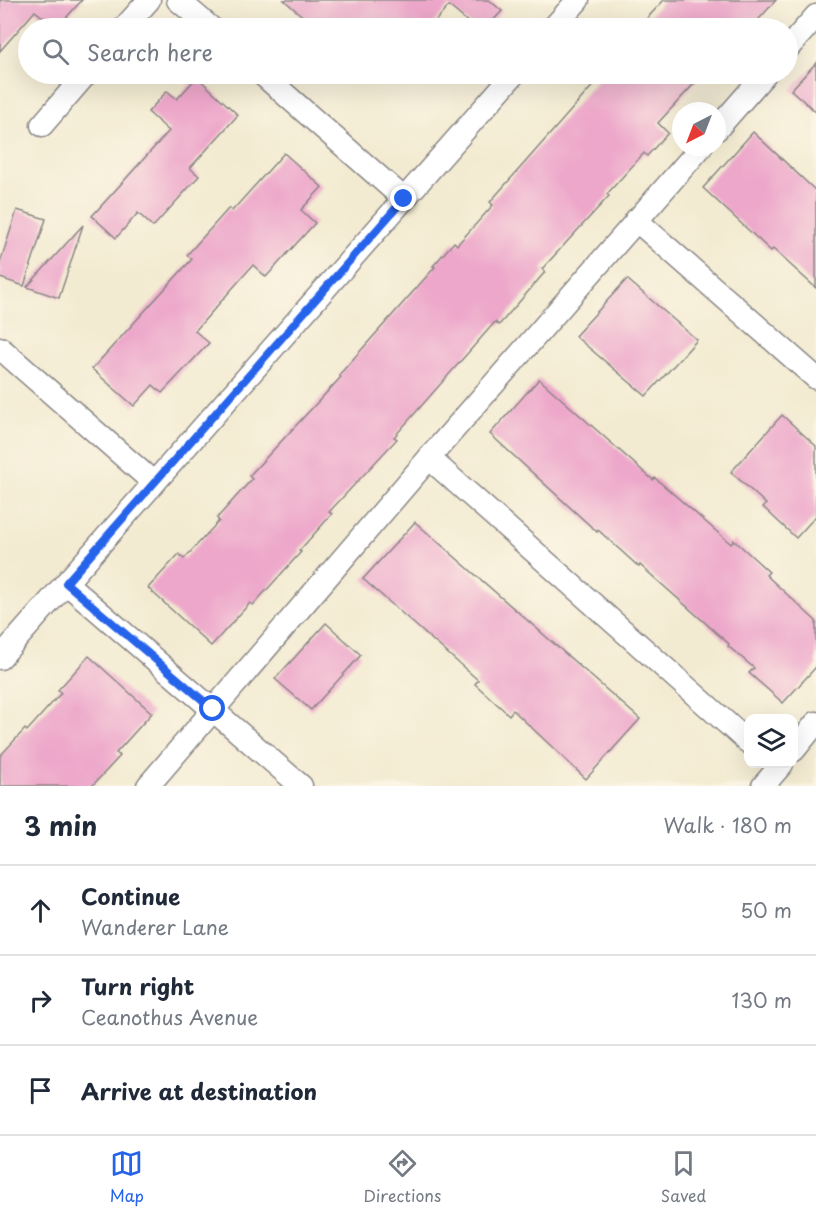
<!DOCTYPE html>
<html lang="en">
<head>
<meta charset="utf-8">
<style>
  body { margin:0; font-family:"Playpen Sans",sans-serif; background:#f6f6f7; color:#1f2937 }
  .controls { position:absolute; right:18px; bottom:18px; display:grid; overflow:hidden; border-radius:12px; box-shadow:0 6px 24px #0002 }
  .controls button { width:54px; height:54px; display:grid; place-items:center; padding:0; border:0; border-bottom:2px solid #e0e1e3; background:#fff; color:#1f2937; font:30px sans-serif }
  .compass { position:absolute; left:672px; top:102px; width:54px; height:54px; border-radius:50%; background:#fff; box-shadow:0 6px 24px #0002; rotate:222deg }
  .stop { position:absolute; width:18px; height:18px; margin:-14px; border:4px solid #2563eb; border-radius:50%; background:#fff }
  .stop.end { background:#2563eb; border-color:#fff; box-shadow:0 2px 6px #0008 }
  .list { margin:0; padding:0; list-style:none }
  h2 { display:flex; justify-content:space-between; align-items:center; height:78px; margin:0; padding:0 24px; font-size:26px }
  h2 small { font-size:20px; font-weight:400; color:#747a83 }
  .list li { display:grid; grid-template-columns:39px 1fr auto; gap:18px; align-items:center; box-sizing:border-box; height:90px; padding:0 24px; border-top:2px solid #e0e1e3 }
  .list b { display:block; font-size:22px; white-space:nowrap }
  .list p { margin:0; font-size:20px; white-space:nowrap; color:#747a83 }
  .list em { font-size:20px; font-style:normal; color:#747a83 }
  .icon { flex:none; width:33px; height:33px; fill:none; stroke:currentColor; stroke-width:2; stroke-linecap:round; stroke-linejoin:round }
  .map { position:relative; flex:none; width:816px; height:786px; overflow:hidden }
  .search { position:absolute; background:#fff; box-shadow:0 6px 24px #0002; left:18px; right:18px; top:18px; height:66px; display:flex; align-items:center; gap:15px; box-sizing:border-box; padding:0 21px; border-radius:33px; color:#747a83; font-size:22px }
  .sheet { height:348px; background:#fff }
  nav { display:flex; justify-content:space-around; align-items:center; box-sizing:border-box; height:84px; border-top:2px solid #e0e1e3; background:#fff; font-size:16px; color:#747a83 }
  nav a { display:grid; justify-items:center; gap:3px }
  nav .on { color:#2563eb }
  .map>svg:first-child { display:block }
</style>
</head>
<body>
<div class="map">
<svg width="816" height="786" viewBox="0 0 816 786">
  <rect width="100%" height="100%" fill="#fcf5e5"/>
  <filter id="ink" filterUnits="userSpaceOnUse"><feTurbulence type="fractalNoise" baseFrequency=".0167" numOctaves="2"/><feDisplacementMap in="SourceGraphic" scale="12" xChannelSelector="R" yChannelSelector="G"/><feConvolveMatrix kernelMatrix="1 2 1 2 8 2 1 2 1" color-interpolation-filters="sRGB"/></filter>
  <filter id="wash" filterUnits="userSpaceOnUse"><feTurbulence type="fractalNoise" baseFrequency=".008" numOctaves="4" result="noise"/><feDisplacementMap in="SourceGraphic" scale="24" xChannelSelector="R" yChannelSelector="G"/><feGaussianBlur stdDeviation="1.35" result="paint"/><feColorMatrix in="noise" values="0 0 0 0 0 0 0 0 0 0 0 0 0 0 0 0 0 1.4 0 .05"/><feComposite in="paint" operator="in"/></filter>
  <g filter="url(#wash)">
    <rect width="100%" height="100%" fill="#f3ebd1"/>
    <g id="blocks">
      <g fill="#eda7ca">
        <polygon points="0,0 82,0 57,28 35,11 0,51"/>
        <polygon points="284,0 489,0 502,11 486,28 475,28 449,6 429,28 316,28"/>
        <polygon points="664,0 776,0 751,28 638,28"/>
        <polygon points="816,63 816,112 791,90"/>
        <polygon points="603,74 703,74 658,123 668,133 647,156 644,153 607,194 609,196 542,269 545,272 520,301 499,325 495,322 394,437 397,439 329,512 332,514 299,551 301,552 253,605 250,603 211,646 148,588 179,554 184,559 219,521 217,518 252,479 249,476 341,377 339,375 435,267 433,266 454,242 457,245 493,205 490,202"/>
        <polygon points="197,77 238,115 190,168 199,176 153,227 138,213 116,238 92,216 169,131 148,112 167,91 177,99"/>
        <polygon points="753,132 816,191 816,288 773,249 771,251 703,188"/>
        <polygon points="284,153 322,187 301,210 315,223 266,277 253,265 195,331 209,343 162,393 153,385 134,406 92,369 192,259 187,255 229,208 232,211"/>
        <polygon points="17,210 46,219 24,286 0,278 0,263"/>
        <polygon points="83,225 59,298 27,287"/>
        <polygon points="627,279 697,340 646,396 575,336"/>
        <polygon points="539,379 653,480 655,478 731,544 734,540 769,572 766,575 816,621 816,667 783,703 749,673 754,668 728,646 729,644 640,565 639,567 598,530 597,532 490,434"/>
        <polygon points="782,415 816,446 816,516 796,538 763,507 766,504 731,472"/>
        <polygon points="415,522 640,719 586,779 513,710 509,715 475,684 478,680 363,579"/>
        <polygon points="326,623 361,655 311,710 275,679"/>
        <polygon points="89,656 152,713 116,753 120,756 92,786 0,786 0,756 25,729 27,731 61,693 58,690"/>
      </g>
    </g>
  </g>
  <g filter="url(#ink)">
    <use href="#blocks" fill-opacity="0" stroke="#8a8686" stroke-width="1.5"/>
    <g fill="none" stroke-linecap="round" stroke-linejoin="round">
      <defs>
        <g id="street">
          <polyline points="178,0 211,28"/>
          <polyline points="124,28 149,0"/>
          <polyline points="553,28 578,0"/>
          <polyline points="788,48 816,16"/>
          <polyline points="262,74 404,199"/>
          <polyline points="42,125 86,74"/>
          <polyline points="717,129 765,74"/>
          <polyline points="636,220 816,378"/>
          <polyline points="0,348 154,483"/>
          <polyline points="429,458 748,742"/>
          <polyline points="66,583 301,786"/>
          <polyline points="0,658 514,74"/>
          <polyline points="794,750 816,723"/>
          <polyline points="148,786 429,458 701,147"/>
          <polyline points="763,786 782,764"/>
        </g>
      </defs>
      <use href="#street" stroke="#8a8686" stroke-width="25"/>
      <use href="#street" stroke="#fff" stroke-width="22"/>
    </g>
  </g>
  <g fill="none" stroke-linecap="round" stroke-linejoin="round" filter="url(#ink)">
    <polyline stroke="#2563eb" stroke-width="8" points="213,709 66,583 404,199"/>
  </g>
</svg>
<div class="controls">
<button><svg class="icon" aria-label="layers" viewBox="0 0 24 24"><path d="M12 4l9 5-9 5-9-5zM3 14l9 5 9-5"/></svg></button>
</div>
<svg class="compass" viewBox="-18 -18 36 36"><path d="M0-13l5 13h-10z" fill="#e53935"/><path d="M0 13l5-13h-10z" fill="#747a83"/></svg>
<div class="stop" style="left:213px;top:709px"></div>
<div class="stop end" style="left:404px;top:199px"></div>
<div class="search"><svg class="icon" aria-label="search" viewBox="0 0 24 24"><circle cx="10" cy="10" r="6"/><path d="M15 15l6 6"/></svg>Search here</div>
</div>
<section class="sheet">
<h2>3 min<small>Walk · 180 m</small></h2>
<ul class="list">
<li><svg class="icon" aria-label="ahead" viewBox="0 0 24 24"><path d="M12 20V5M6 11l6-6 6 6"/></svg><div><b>Continue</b><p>Wanderer Lane</p></div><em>50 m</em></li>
<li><svg class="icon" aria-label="right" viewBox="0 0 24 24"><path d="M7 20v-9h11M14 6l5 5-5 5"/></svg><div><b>Turn right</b><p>Ceanothus Avenue</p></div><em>130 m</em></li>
<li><svg class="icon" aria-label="arrive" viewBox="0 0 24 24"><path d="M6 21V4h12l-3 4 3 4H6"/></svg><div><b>Arrive at destination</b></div></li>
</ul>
</section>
<nav>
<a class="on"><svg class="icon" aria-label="map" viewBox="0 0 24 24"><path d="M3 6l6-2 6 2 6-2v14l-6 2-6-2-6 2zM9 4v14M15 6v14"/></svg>Map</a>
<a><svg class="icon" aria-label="directions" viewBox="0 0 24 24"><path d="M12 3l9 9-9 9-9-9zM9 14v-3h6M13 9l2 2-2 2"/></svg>Directions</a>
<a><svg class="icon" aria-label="saved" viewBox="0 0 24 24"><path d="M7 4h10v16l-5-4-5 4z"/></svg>Saved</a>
</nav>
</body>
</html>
